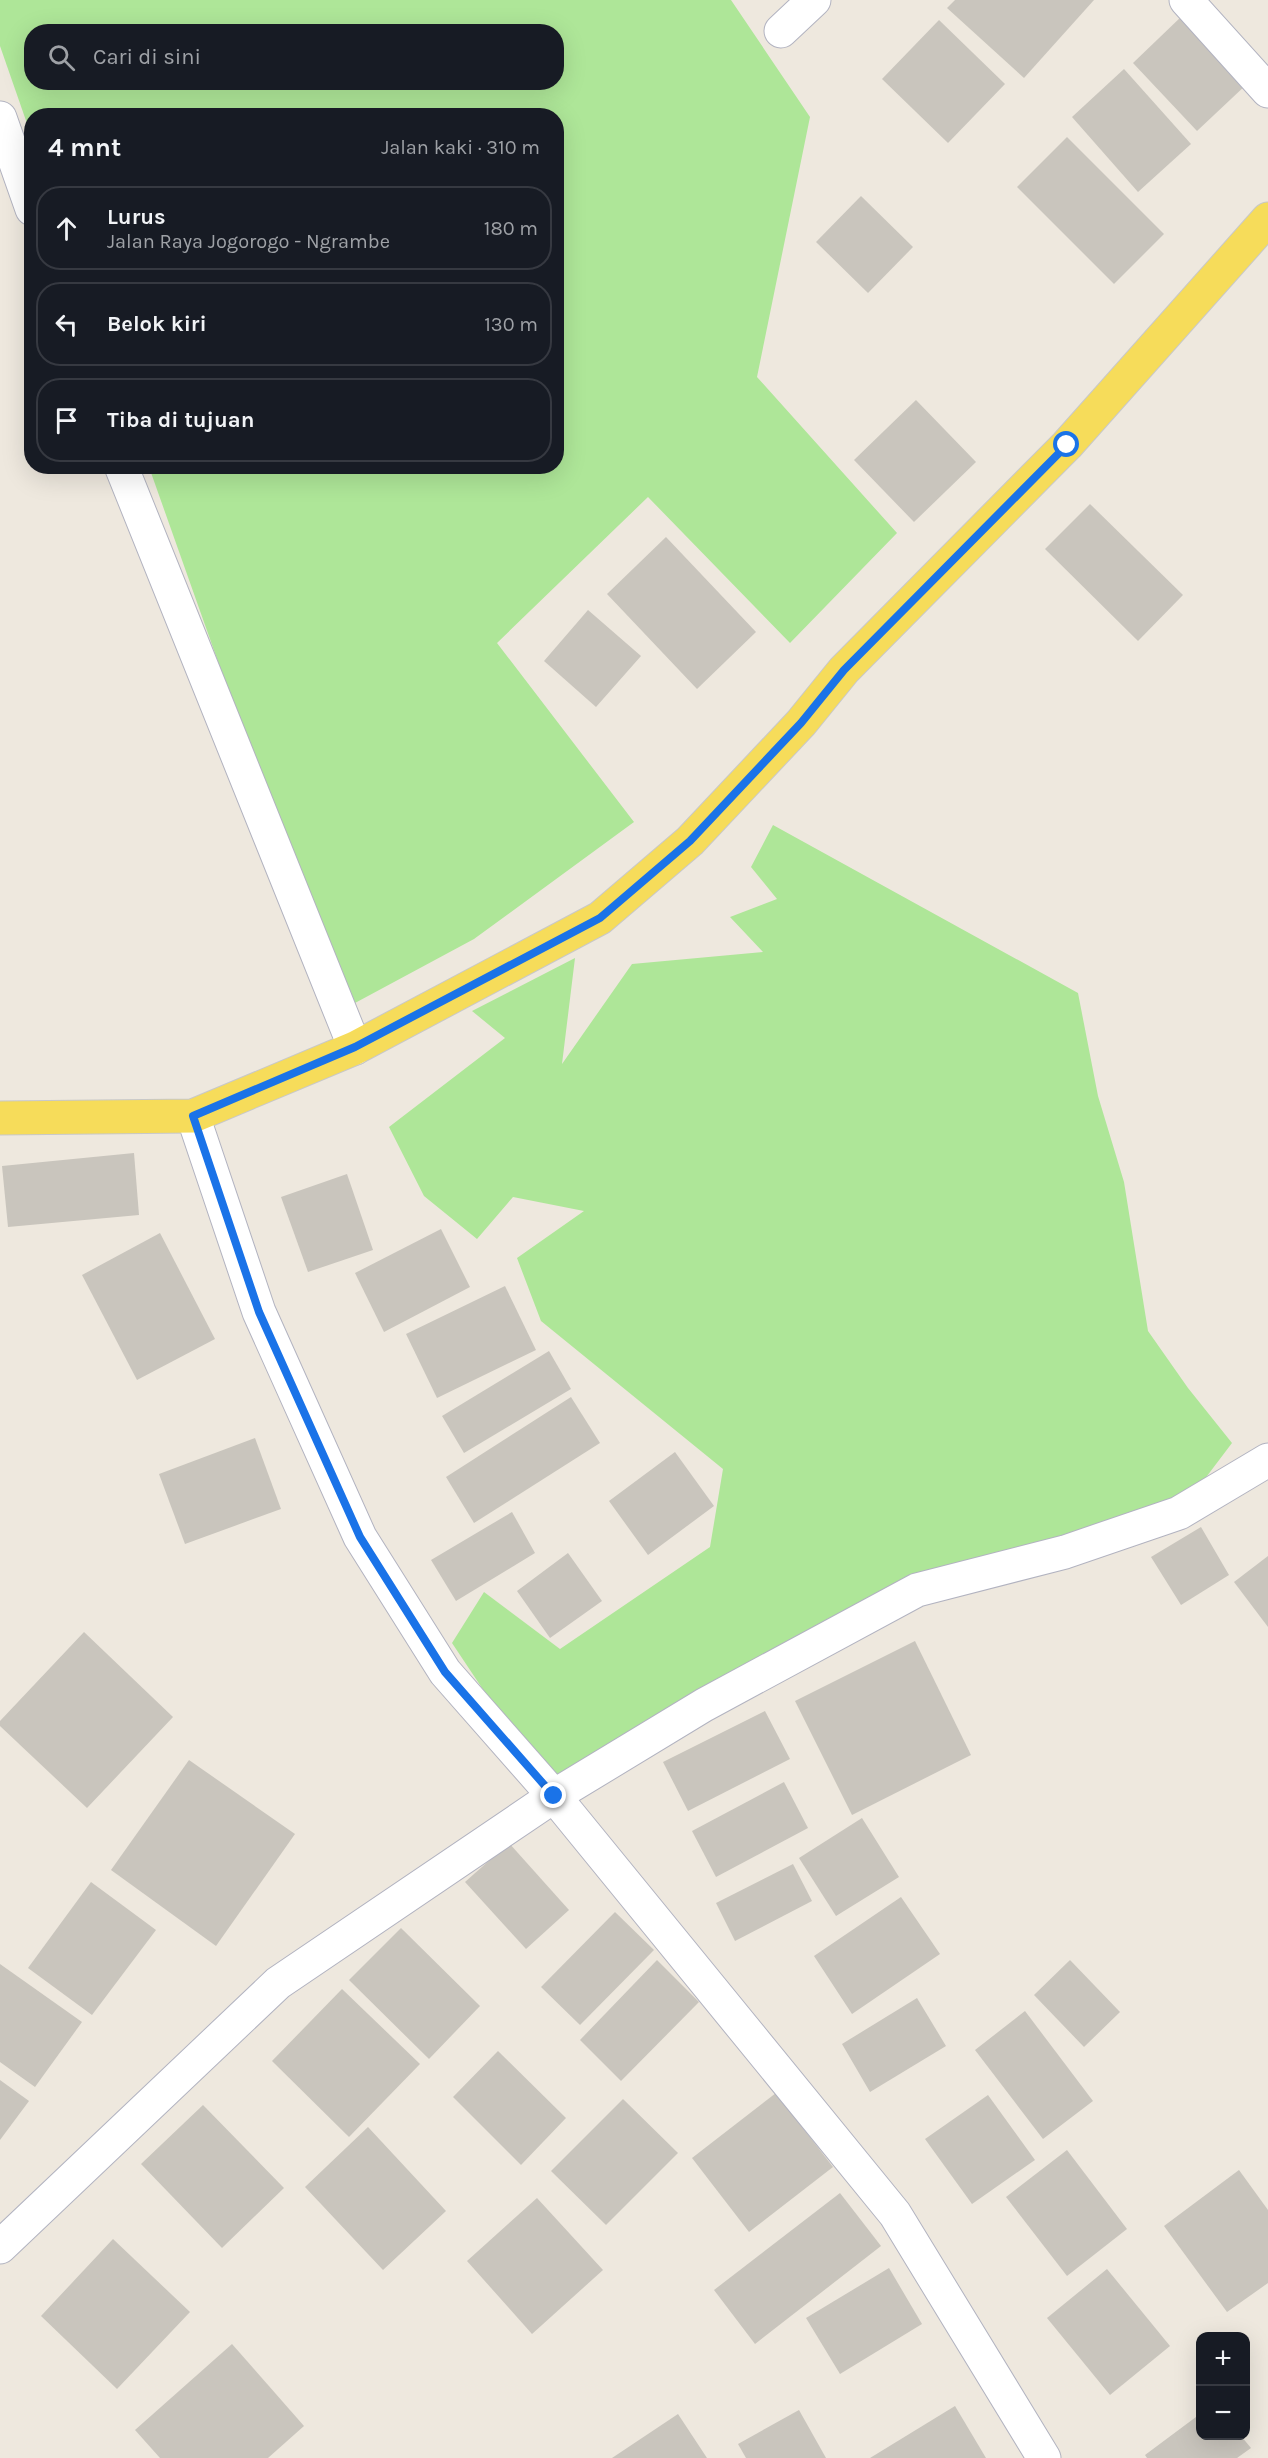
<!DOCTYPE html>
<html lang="id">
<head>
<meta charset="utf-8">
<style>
  body { margin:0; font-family:Karla,sans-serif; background:#242831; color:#f1f3f6 }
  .controls { position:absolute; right:18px; bottom:18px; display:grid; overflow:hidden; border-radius:12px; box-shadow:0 6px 24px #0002 }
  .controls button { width:54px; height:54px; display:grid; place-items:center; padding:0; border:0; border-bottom:2px solid #363941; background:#171b24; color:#f1f3f6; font:30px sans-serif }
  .stop { position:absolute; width:18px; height:18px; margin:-14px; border:4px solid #1a73e8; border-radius:50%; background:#fff }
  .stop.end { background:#1a73e8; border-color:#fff; box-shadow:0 2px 6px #0008 }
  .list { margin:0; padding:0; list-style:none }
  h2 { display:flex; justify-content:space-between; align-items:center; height:78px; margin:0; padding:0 24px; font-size:26px }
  h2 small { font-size:20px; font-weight:400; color:#9ea1a6 }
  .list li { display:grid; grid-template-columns:39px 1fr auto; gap:18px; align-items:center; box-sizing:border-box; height:84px; margin:0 12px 12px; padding:0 12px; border:2px solid #363941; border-radius:24px }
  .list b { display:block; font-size:22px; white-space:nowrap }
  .list p { margin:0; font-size:20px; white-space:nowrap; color:#9ea1a6 }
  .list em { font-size:20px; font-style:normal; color:#9ea1a6 }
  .icon { flex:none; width:33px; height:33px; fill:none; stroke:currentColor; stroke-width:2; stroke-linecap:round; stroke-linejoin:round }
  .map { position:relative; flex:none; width:1268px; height:2458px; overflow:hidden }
  .search { position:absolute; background:#171b24; box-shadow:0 6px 24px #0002; left:24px; top:24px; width:540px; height:66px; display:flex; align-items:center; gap:15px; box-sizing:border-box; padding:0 21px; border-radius:24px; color:#9ea1a6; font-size:22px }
  .panel { position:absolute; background:#171b24; box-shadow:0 6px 24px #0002; left:24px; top:108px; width:540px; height:366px; border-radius:24px }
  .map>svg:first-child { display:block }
</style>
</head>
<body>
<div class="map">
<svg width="1268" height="2458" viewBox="0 0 1268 2458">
  <rect width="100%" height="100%" fill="#eee8de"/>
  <g fill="#aee698" fill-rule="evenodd">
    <path d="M0 0H731L810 117 757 377 897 533 790 643 648 497 497 643 634 822 474 939 355 1003 283 845 149 467 556 466V116H32L31 135 0 46ZM32 32H556V82H32Z"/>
    <polygon points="773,825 1078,993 1098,1096 1124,1182 1148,1331 1188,1388 1232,1443 1179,1513 917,1590 554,1796 452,1643 484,1592 560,1649 710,1547 723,1469 541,1321 517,1258 584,1211 513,1197 477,1239 424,1196 389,1127 505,1038 472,1011 575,958 562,1064 632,964 763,952 730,917 777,899 751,867"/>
  </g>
  <g fill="#c9c5bd">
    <polygon points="955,0 1094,0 1024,78 947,8"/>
    <polygon points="1183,15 1248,83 1197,131 1133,63"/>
    <polygon points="939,20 1005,84 948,143 882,79"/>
    <polygon points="1124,69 1191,144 1138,192 1072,117"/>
    <polygon points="1067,137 1164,234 1114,284 1017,187"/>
    <polygon points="861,196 913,247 868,293 816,242"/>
    <polygon points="916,400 976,462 914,522 854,460"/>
    <polygon points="1090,504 1183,595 1138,641 1045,549"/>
    <polygon points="666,537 756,632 697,689 607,594"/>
    <polygon points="588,610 641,656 596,707 544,661"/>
    <polygon points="134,1153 139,1215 8,1227 2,1166"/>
    <polygon points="347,1174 373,1250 308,1272 281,1197"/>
    <polygon points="441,1229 470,1287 384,1332 355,1273"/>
    <polygon points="160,1233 215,1339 137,1380 82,1275"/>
    <polygon points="505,1286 536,1350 437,1398 406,1334"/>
    <polygon points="549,1351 571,1389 464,1453 442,1416"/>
    <polygon points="571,1397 600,1443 474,1523 446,1477"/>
    <polygon points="255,1438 281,1509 185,1544 159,1474"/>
    <polygon points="675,1452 714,1506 648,1555 609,1501"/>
    <polygon points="512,1512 535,1553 456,1601 431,1560"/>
    <polygon points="1201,1527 1229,1575 1181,1605 1151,1557"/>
    <polygon points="568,1553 602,1601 550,1638 517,1591"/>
    <polygon points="1268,1556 1268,1627 1234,1582"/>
    <polygon points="84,1632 173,1717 87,1808 0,1726 0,1721"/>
    <polygon points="915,1641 971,1755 852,1815 795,1701"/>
    <polygon points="765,1711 790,1759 688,1811 663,1762"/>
    <polygon points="189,1760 295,1834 216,1946 111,1870"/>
    <polygon points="784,1782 808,1828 716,1877 692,1831"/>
    <polygon points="862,1818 899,1877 836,1916 799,1858"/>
    <polygon points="509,1843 569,1910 526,1949 465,1882"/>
    <polygon points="793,1864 812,1901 735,1941 716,1903"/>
    <polygon points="91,1882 156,1930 92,2015 28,1968"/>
    <polygon points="901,1897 940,1954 852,2014 814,1956"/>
    <polygon points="615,1912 654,1950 580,2025 541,1987"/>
    <polygon points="401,1928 480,2006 429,2059 349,1980"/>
    <polygon points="657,1960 699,2002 621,2081 580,2040"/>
    <polygon points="1070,1960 1120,2012 1084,2047 1034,1995"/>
    <polygon points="0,1964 82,2022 35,2087 0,2062"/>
    <polygon points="342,1989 420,2064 349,2137 272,2061"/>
    <polygon points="917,1998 946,2046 870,2092 842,2044"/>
    <polygon points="1025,2011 1093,2101 1043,2139 975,2050"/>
    <polygon points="498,2051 566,2118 521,2165 453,2097"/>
    <polygon points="0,2080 29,2101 0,2140"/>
    <polygon points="776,2093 833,2167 749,2232 692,2158"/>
    <polygon points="988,2095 1035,2160 972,2204 925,2139"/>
    <polygon points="623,2099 678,2153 606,2225 551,2171"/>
    <polygon points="203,2105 284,2188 222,2248 141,2164"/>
    <polygon points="368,2127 446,2211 383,2270 305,2187"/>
    <polygon points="1067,2150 1127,2229 1067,2276 1006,2197"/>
    <polygon points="1239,2170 1268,2210 1268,2283 1227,2312 1164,2226"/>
    <polygon points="840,2193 881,2246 755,2344 714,2290"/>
    <polygon points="537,2198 603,2270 532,2334 467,2261"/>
    <polygon points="113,2239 190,2312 117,2389 41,2316"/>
    <polygon points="889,2268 922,2324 840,2374 806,2318"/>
    <polygon points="1107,2269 1170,2346 1110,2395 1047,2318"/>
    <polygon points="232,2344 304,2426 268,2458 160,2458 135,2430"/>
    <polygon points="955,2406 986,2458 870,2458"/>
    <polygon points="799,2410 826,2458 746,2458 738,2444"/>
    <polygon points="678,2414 707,2458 612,2458"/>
    <polygon points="1200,2414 1200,2436 1241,2436 1251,2448 1237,2458 1147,2458 1145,2455"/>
  </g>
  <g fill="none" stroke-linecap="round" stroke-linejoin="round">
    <defs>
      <g id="minor">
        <polyline points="1186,0 1268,91"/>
        <polyline points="781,31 814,0"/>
        <polyline points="0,118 32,209"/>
        <polyline points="121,466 355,1048"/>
        <polyline points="193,1116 259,1312 360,1537 445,1672 554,1796 895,2214 1044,2458"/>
        <polyline points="0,2247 278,1983 554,1796 704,1705 917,1590 1065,1552 1179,1513 1268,1460"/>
      </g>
      <polyline id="major" points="0,1118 193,1116 355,1048 600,918 690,841 801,723 844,670 1067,445 1268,219"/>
    </defs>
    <use href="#minor" stroke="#b2b3c0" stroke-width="35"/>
    <use href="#major" stroke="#c8c8c8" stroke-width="35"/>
    <use href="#minor" stroke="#fff" stroke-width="33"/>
    <use href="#major" stroke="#f6dc5a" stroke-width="33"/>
  </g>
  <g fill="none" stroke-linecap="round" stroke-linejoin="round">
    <polyline stroke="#1a73e8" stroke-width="8" points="554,1796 445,1672 360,1537 259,1312 193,1116 355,1047 600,918 690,841 801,723 844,670 1067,445"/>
  </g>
</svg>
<div class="controls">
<button>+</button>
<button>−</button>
</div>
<div class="stop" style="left:1067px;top:445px"></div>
<div class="stop end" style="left:554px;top:1796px"></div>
<div class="search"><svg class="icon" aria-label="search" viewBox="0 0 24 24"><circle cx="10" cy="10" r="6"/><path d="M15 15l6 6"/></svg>Cari di sini</div>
<section class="panel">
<h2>4 mnt<small>Jalan kaki · 310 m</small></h2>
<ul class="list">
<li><svg class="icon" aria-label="ahead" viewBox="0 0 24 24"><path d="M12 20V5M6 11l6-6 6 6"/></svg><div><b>Lurus</b><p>Jalan Raya Jogorogo - Ngrambe</p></div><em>180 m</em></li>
<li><svg class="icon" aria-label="left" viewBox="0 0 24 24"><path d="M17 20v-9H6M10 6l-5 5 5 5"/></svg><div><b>Belok kiri</b></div><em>130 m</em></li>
<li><svg class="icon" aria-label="arrive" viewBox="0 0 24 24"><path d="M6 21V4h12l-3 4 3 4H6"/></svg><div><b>Tiba di tujuan</b></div></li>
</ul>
</section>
</div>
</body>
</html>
